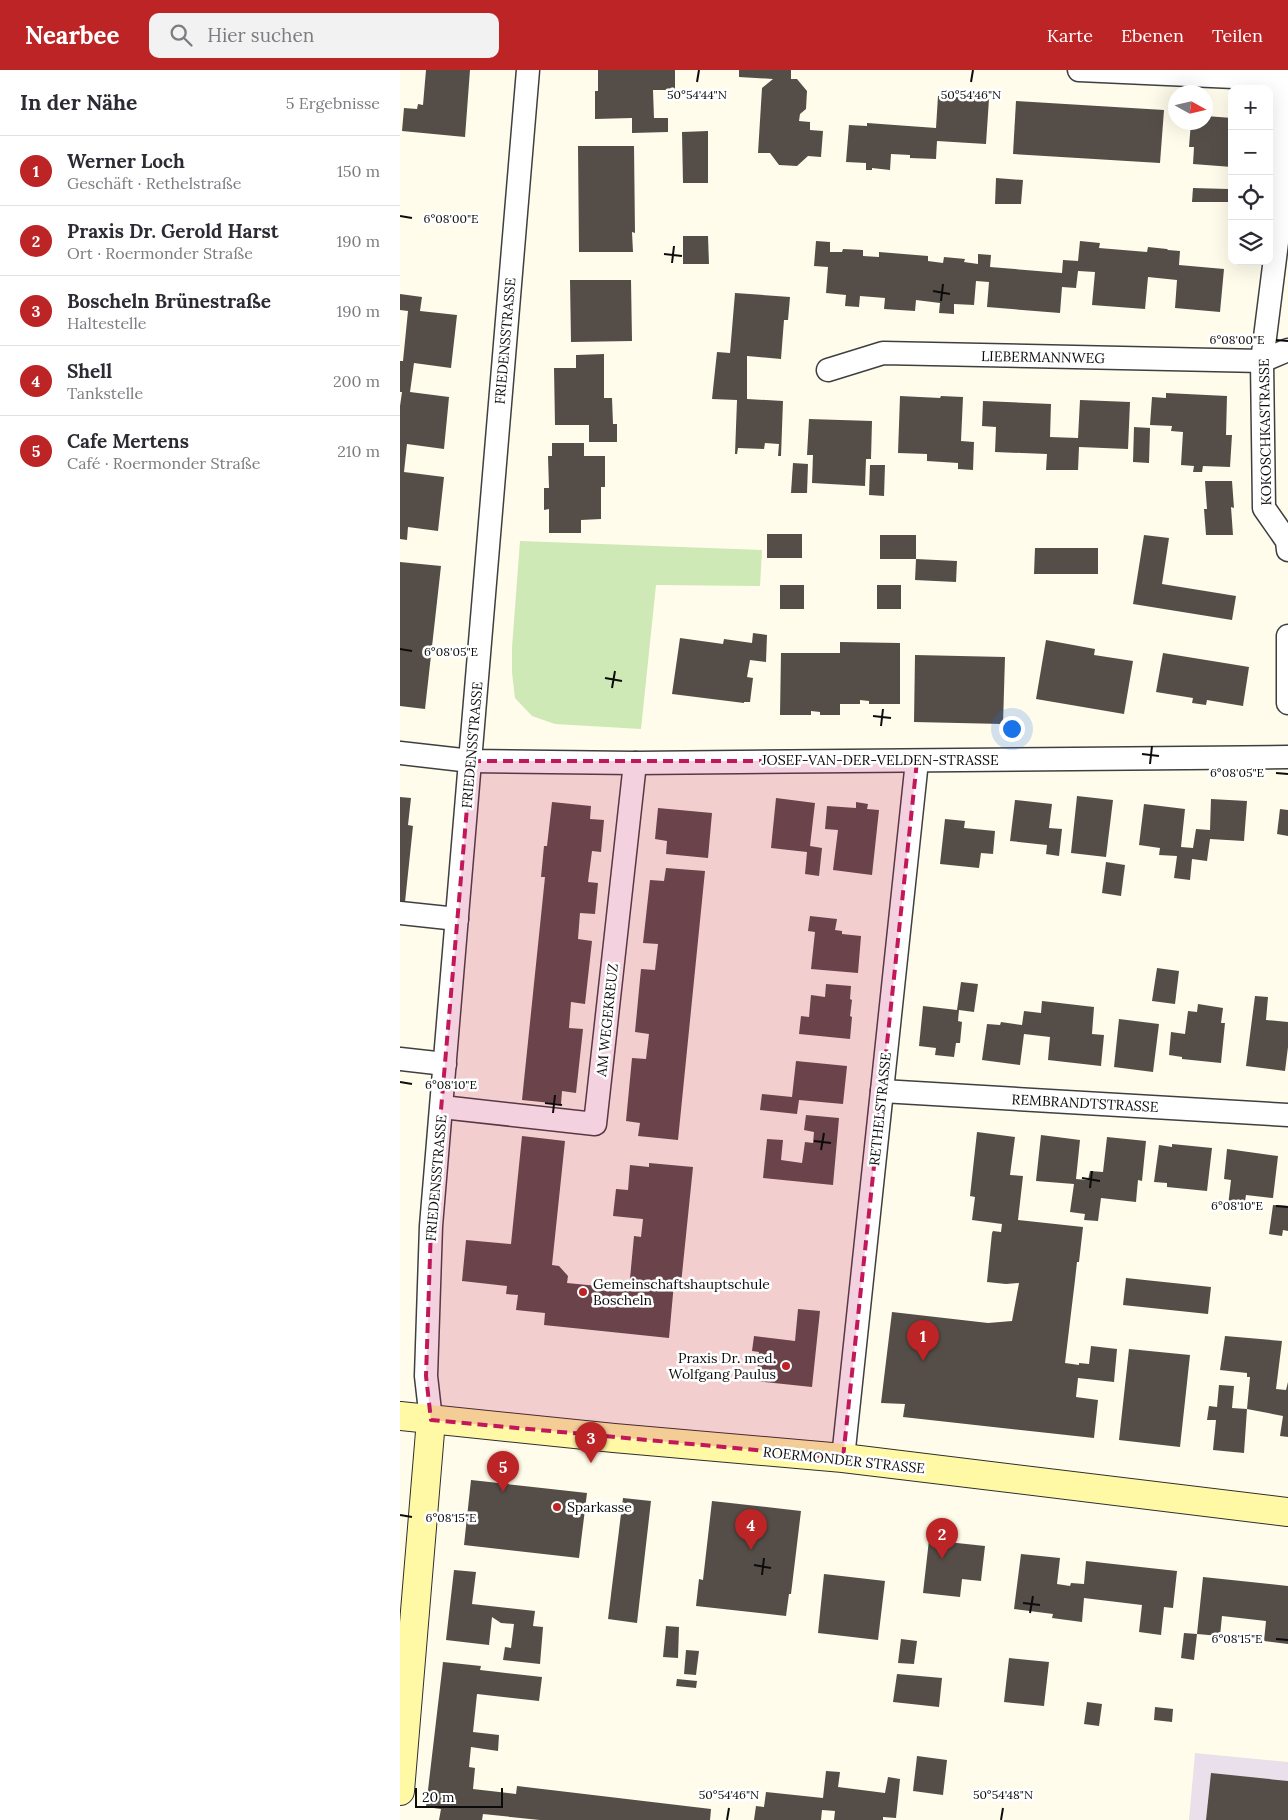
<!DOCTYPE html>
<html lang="de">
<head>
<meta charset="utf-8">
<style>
  body { margin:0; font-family:Lora,serif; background:#f2f2f3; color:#2b2b33 }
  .controls { position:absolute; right:15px; top:15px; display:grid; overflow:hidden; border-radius:10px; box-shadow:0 5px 20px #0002 }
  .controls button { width:45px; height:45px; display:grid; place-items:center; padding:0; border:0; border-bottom:1px solid #e1e1e2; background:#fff; color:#2b2b33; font:25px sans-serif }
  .compass { position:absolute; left:768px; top:15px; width:45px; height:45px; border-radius:50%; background:#fff; box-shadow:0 5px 20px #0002; rotate:98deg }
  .scale { position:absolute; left:15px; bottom:12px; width:88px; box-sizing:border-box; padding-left:5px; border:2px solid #0c0c0c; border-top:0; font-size:14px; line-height:18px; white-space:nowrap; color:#0c0c0c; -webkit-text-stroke:4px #fff; paint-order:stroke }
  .you { position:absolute; left:611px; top:658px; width:18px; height:18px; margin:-12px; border:4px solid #fff; border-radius:50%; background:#1a73e8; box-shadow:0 0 0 8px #1a73e833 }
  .badge { display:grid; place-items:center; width:32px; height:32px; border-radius:50%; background:#bc2425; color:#fff; font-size:16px; font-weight:700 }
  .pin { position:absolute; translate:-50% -41px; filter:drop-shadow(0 1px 2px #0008) }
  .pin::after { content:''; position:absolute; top:26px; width:18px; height:15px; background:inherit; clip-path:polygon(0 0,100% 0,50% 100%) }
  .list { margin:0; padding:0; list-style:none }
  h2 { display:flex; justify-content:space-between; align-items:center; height:65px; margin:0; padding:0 20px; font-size:21px }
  h2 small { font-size:16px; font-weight:400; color:#7c7c81 }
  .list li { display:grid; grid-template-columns:32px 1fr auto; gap:15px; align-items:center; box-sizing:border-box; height:70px; padding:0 20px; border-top:1px solid #e1e1e2 }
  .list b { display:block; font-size:19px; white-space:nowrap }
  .list p { margin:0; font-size:16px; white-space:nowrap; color:#7c7c81 }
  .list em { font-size:16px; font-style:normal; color:#7c7c81 }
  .icon { flex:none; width:28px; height:28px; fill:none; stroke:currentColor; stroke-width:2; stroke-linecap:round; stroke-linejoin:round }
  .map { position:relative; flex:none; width:888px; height:1750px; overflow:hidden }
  header { display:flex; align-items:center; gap:30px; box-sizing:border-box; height:70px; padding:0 25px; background:#bc2425; color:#fff }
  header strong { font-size:24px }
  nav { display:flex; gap:28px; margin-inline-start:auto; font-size:18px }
  .search { width:350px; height:45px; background:#f2f2f3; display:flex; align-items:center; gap:12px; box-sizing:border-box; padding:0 18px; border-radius:10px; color:#7c7c81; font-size:19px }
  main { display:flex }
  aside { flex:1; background:#fff }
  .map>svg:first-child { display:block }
</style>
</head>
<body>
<header>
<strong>Nearbee</strong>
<div class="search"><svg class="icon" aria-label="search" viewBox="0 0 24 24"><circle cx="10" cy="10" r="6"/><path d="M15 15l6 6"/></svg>Hier suchen</div>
<nav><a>Karte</a><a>Ebenen</a><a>Teilen</a></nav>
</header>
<main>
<aside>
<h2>In der Nähe<small>5 Ergebnisse</small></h2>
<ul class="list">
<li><span class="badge">1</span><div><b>Werner Loch</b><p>Geschäft · Rethelstraße</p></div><em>150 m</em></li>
<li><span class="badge">2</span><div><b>Praxis Dr. Gerold Harst</b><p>Ort · Roermonder Straße</p></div><em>190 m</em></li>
<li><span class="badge">3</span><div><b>Boscheln Brünestraße</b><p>Haltestelle</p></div><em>190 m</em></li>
<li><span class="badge">4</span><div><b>Shell</b><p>Tankstelle</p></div><em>200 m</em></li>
<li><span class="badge">5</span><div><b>Cafe Mertens</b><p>Café · Roermonder Straße</p></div><em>210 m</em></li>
</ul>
</aside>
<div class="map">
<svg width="888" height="1750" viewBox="0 0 888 1750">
  <rect width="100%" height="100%" fill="#fffceb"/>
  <polygon fill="#eae0eb" points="795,1683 888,1692 888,1750 789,1750"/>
  <polygon fill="#cee9b5" points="120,471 362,480 360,516 256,515 241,659 155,654 132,646 115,628 112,602 112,578"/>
  <g fill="#554e48">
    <polygon points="26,0 70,0 65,67 2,61 4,38 17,39 18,34 23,35"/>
    <polygon points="198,0 275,0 275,20 253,20 254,48 268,48 268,62 232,63 232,48 195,49 195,21 198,21"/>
    <polygon points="339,0 391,0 391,9 397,9 407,21 406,39 400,44 399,51 410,52 410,60 423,61 421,87 408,86 397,96 379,95 370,83 358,83 362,18 373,9 339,7"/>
    <polygon points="538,26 589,29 586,74 537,71 536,89 510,88 510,85 491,84 490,100 472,98 472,100 466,100 466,93 446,92 449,55 467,56 467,53 536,58"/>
    <polygon points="616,31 764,40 760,93 613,84"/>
    <polygon points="806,46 832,48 832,97 793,94 794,77 789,77 791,52 806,52"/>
    <polygon points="308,61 308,113 283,113 282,62"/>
    <polygon points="178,76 234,76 235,163 232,162 233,182 179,182"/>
    <polygon points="596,108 623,110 621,134 595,134"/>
    <polygon points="793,118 828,119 828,132 792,132"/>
    <polygon points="283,166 308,166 309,194 283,194"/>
    <polygon points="416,171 430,172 430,182 442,182 443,179 463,180 463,186 479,187 479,182 528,186 528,191 543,193 544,187 565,189 564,192 578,194 578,184 591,185 590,197 662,203 663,190 678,191 680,171 700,173 699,178 747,182 748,177 767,179 768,180 780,181 779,195 824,199 820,242 775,238 777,210 748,207 745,239 692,235 695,202 678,201 676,218 662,217 660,243 587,237 589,212 576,211 574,235 554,234 554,244 539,243 540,233 516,230 515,241 484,239 485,228 460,226 459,237 445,236 446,225 426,223 428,197 414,196"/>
    <polygon points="170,210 231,210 232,271 171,272"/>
    <polygon points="335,223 390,227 388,250 384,250 381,289 347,286 347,329 383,331 381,386 378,386 379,374 365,373 364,379 338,378 337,384 335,384 337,330 312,329 317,282 330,283"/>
    <polygon points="0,224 22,227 20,241 57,245 51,298 14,293 10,322 49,327 44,379 7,374 4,402 44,407 38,461 8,457 7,470 0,469 0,336 2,322 0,322 0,291 3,291 8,241 0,240"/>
    <polygon points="204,284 204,328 212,328 213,354 217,354 217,372 189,372 189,355 155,355 154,298 176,298 176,285"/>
    <polygon points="766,323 827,326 826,365 832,365 830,397 803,396 802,402 793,402 794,396 781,395 783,362 771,361 772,356 750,355 752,327 766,328"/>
    <polygon points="500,326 540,328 541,326 563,327 561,371 574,372 573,400 558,399 558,393 527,391 527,384 498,383"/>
    <polygon points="680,330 730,332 728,379 679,377 678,400 646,400 647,384 595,382 596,357 582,356 583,331 651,334 650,367 678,368"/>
    <polygon points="409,349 472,351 471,389 466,389 465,416 412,413 413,385 407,385"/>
    <polygon points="734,357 750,358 749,393 733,392"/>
    <polygon points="152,373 184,373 184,386 205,386 205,417 201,417 201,449 181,450 181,463 149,463 149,439 144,440 144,418 149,418 148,386 152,386"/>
    <polygon points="393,393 408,394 407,423 391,423"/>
    <polygon points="470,395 485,395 484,426 469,425"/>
    <polygon points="805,411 832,411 834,438 831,437 833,465 806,465 804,439 807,439"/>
    <rect x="367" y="464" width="35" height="24"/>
    <rect x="480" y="465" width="36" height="24"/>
    <polygon points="744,465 769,468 762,514 836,526 832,550 733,534"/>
    <polygon points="635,478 698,478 698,504 634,504"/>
    <polygon points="516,489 557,491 556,512 515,510"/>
    <polygon points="0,492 41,496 25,639 0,636"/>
    <rect x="380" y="515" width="24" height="24"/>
    <rect x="477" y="515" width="24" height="24"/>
    <polygon points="353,563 367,565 366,592 350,590 347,607 353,608 350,632 344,632 344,633 272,624 280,568 323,574 324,569 352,573"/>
    <polygon points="646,570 695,579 694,585 733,591 724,644 636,629"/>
    <polygon points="440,572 500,573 500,634 469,634 469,631 460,630 460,634 440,634 440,645 420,645 420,642 411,641 411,645 380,645 381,583 440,583"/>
    <polygon points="763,583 849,597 843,636 807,630 806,635 792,633 793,628 756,622"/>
    <polygon points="515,585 605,587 603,654 514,652"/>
    <polygon points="677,726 713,730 706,787 671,783"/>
    <polygon points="0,727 11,728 8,755 13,756 5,832 0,832"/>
    <polygon points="376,728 415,733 410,776 422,778 419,806 405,804 407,782 371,778"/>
    <polygon points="811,729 847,731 844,771 810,769 807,791 792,789 790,810 774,808 777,786 759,785 760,778 739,775 744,734 785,739 781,777 793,778 796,759 810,760"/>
    <polygon points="615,730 652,734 649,758 662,759 659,786 646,784 647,775 610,771"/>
    <polygon points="152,732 191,736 190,749 204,750 201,782 192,781 188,812 198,813 195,844 180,843 178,869 192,871 185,934 171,932 169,958 183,959 176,1023 162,1021 161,1034 122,1030 145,807 141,807 144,776 147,776"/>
    <polygon points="456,732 468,734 467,739 479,740 472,805 433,800 438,760 425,759 427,736 456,738"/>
    <polygon points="258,738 312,743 308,788 266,784 267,771 255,769"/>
    <polygon points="880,739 888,740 888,766 877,764"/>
    <polygon points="545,749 565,751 564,758 595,761 593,784 581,783 579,798 540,794"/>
    <polygon points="706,792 725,795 721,826 702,823"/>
    <polygon points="266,798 305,801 278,1070 238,1066 240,1053 226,1051 232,988 246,989 249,964 235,962 241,899 255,900 258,874 243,873 250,810 264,811"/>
    <polygon points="410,846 437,849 435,860 442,861 442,864 461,866 458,903 411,899 415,862 408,861"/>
    <polygon points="757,898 779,901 775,934 752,931"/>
    <polygon points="561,912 578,914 574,942 559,940 558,951 562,952 560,973 556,973 554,987 535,985 536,978 519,976 523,936 557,940"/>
    <polygon points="426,914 451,916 450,929 452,930 450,946 452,947 450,969 399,964 401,946 409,947 411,925 425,927"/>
    <polygon points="855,926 868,927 866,950 888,952 888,977 885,1001 846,996"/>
    <polygon points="642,931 694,937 692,964 704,965 701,996 648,990 650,967 624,964 620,995 582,990 587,954 600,955 601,952 622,955 624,941 641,943"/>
    <polygon points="798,934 823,938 821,953 825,953 821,993 782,989 782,987 769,985 771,962 785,964 788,941 797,942"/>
    <polygon points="719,949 759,954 753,1002 714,997"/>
    <polygon points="396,991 447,996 443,1034 399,1030 397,1044 360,1040 362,1024 392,1027"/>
    <polygon points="406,1045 439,1048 433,1115 363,1108 367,1069 383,1070 381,1090 402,1093 405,1072 413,1073 414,1062 404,1060"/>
    <polygon points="577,1062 615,1067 610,1105 623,1106 618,1150 683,1157 679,1192 677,1192 675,1210 665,1293 679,1295 679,1293 689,1294 691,1276 717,1279 714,1312 678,1308 676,1327 698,1330 694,1368 503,1347 505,1334 481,1333 492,1242 588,1253 612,1251 619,1213 606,1214 587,1212 592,1163 593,1161 601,1162 602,1154 572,1150 575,1127 570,1126"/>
    <polygon points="641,1065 680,1070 676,1109 688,1110 690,1101 703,1102 707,1067 746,1071 742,1111 738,1110 736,1132 701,1128 698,1151 684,1150 685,1144 670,1142 674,1114 636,1111"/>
    <polygon points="122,1066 165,1071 152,1195 159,1196 168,1206 167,1213 229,1219 234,1166 241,1167 243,1149 213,1146 216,1119 228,1120 230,1095 249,1097 249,1093 293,1097 281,1214 274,1213 269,1268 144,1255 145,1243 116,1240 118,1225 106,1224 107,1216 62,1211 66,1170 111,1174"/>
    <polygon points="772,1074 812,1078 807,1121 767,1117 767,1113 754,1112 759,1075 772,1077"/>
    <polygon points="827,1079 878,1086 873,1128 846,1125 844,1138 828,1136 831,1110 824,1109"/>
    <polygon points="873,1135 888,1136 888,1161 883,1160 882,1166 869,1164"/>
    <polygon points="726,1208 811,1217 808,1244 723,1235"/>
    <polygon points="398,1239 420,1241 412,1317 356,1311 359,1282 352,1281 354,1266 395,1271"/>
    <polygon points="825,1266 882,1271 876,1319 886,1320 888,1312 888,1367 880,1366 883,1346 847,1339 844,1383 813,1380 816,1350 807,1350 809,1336 817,1337 819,1315 834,1316 832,1338 847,1339 850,1307 847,1307 847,1303 820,1300"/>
    <polygon points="729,1279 790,1285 780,1377 719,1370"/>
    <polygon points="71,1410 187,1423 179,1488 64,1475"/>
    <polygon points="223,1428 251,1431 237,1553 208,1549"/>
    <polygon points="312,1431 401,1441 391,1524 389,1524 386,1546 296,1536 299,1509 303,1510"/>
    <polygon points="529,1470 585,1476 581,1511 562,1509 560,1527 523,1523"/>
    <polygon points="621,1484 660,1488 657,1514 670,1516 671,1513 684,1514 686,1491 777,1501 773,1538 764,1537 761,1565 739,1562 742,1535 684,1528 682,1552 652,1548 653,1544 614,1539"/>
    <polygon points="54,1500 76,1502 72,1534 135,1541 133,1556 143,1557 140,1594 103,1590 105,1577 111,1578 114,1554 101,1553 92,1547 89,1575 46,1570"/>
    <polygon points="424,1504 485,1511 478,1570 418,1563"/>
    <polygon points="803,1507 888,1516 888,1574 864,1571 866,1551 822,1546 820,1566 797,1564"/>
    <polygon points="266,1556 279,1557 278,1588 263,1587"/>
    <polygon points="784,1563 797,1564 794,1590 781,1588"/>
    <polygon points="501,1569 517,1571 514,1594 498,1593"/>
    <polygon points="286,1580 299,1581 296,1605 284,1604"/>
    <polygon points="609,1588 649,1592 644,1636 604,1632"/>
    <polygon points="43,1592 81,1596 80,1600 142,1607 139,1631 77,1624 73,1662 99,1665 98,1681 71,1677 69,1697 75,1698 73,1719 116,1724 117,1716 311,1739 310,1750 140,1750 83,1744 82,1750 39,1750 41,1739 26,1737"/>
    <polygon points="497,1604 542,1608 539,1637 493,1632"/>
    <polygon points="277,1609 297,1611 296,1618 276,1616"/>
    <polygon points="687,1632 702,1634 699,1656 684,1654"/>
    <polygon points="755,1637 773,1639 772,1652 754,1650"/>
    <polygon points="517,1686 547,1690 543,1725 513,1721"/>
    <polygon points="426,1701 440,1702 438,1717 485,1723 488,1707 500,1709 496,1748 483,1747 483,1750 434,1750 435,1741 422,1740 421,1750 354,1750 356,1736 364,1737 366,1722 423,1728"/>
    <polygon points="811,1703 888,1711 888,1750 806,1750"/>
  </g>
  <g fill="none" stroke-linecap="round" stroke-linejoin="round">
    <defs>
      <g id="street">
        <polyline points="679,0 878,9"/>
        <polyline points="879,0 883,125 862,291 864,438 887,471 888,480"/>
        <polyline points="428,300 483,283 862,291 888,280"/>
        <polyline points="888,566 888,633"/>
        <polyline points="0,683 71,691 235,693 888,687"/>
        <polyline points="0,843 57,849"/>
        <polyline points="0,989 45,994"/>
        <polyline points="482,1021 888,1045"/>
        <polyline points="42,1037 195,1054 235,693"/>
        <polyline points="31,1350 26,1306 31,1156 128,0"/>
        <polyline points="443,1388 517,691"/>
      </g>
      <g id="secondary">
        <polyline points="0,1346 214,1368 443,1388 888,1442"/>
        <polyline points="0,1721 31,1350"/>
      </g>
    </defs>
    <use href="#street" stroke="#3f3f3f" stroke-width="25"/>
    <use href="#secondary" stroke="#2e2e2e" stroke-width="30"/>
    <use href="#street" stroke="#fff" stroke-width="22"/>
    <use href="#secondary" stroke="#fff9a6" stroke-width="28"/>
  </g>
  <path fill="#c2185b" fill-opacity="0.2" stroke="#c2185b" stroke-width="4" stroke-dasharray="10 6" stroke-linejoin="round" d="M71 691H517L443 1388 31 1350 26 1306 31 1156Z"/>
  <path fill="none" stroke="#0c0c0c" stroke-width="2" d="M297 12 299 0M571 12 573 0M0 146 12 148M264 184 282 186M272 193 274 176M533 221 550 224M541 231 543 214M876 270 888 271M0 579 12 581M205 608 222 611M212 618 215 601M473 646 491 648M481 656 483 639M742 684 759 686M750 694 752 676M876 703 888 704M0 1012 12 1014M145 1033 162 1035M153 1043 155 1025M414 1071 431 1073M421 1080 424 1063M682 1108 700 1111M690 1118 692 1101M876 1136 888 1137M0 1445 12 1447M354 1495 371 1498M362 1505 364 1488M623 1533 640 1535M630 1543 633 1526M876 1569 888 1570M327 1750 329 1738M601 1750 603 1738"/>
  <g fill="#bc2425" stroke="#fff" stroke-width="2">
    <circle cx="183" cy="1222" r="5"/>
    <circle cx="386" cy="1296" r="5"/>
    <circle cx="157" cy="1437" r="5"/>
  </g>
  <g text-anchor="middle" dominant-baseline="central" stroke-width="5" stroke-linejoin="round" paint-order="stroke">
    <g font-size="14" fill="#0c0c0c" stroke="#fff">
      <text transform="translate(105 271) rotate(-85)">FRIEDENSSTRASSE</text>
      <text transform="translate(643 287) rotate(1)">LIEBERMANNWEG</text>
      <text transform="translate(865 362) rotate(-91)">KOKOSCHKASTRASSE</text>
      <text transform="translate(72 675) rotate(-85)">FRIEDENSSTRASSE</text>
      <text x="480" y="690">JOSEF-VAN-DER-VELDEN-STRASSE</text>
      <text transform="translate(207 950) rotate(-84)">AM WEGEKREUZ</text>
      <text transform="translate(685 1033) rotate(3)">REMBRANDTSTRASSE</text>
      <text transform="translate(480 1039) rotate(-84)">RETHELSTRASSE</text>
      <text transform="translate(36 1108) rotate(-85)">FRIEDENSSTRASSE</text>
      <text transform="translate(444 1390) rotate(6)">ROERMONDER STRASSE</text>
    </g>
    <g font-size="14" fill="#0c0c0c" stroke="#fff" text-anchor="start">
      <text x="193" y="1214">Gemeinschaftshauptschule<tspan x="193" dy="16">Boscheln</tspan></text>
      <text x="376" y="1288" text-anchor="end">Praxis Dr. med.<tspan x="376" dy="16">Wolfgang Paulus</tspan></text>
      <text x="167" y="1437">Sparkasse</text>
    </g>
  </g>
  <g font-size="12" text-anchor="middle" fill="#0c0c0c" stroke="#fff" stroke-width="5" stroke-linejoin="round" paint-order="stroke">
    <text x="297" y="29">50°54'44"N</text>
    <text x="571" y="29">50°54'46"N</text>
    <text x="51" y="153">6°08'00"E</text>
    <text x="837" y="274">6°08'00"E</text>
    <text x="51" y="586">6°08'05"E</text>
    <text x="837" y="707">6°08'05"E</text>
    <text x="51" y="1019">6°08'10"E</text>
    <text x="837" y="1140">6°08'10"E</text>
    <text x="51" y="1452">6°08'15"E</text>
    <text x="837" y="1573">6°08'15"E</text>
    <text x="329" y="1729">50°54'46"N</text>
    <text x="603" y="1729">50°54'48"N</text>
  </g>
</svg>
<div class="controls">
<button>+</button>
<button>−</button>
<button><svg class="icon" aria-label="locate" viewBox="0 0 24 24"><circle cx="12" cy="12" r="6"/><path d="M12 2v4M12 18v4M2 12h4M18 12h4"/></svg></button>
<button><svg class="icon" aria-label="layers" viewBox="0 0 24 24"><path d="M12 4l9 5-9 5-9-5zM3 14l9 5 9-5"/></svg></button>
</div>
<svg class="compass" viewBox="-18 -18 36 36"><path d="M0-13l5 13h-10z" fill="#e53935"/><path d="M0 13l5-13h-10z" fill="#7c7c81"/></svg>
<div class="scale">20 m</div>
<div class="you"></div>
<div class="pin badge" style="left:523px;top:1291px">1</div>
<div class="pin badge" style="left:542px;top:1489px">2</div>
<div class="pin badge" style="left:191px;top:1393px">3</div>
<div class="pin badge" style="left:351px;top:1480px">4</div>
<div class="pin badge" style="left:103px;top:1422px">5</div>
</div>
</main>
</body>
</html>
